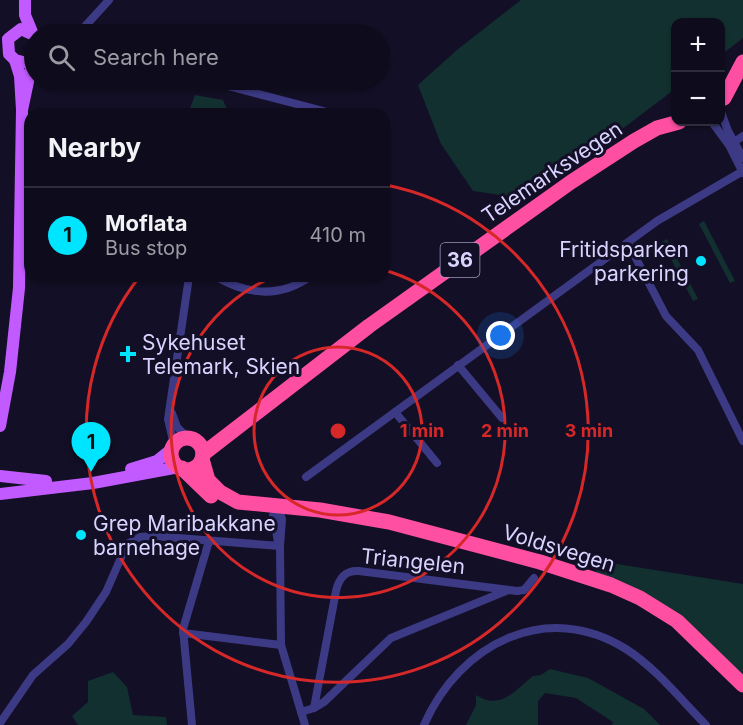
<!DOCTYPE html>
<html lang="en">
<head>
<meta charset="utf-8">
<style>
  body { margin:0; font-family:Inter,sans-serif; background:#1c1929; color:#f1f3f6 }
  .controls { position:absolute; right:18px; top:18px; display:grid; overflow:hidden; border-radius:12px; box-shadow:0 2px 4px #0004 }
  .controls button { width:54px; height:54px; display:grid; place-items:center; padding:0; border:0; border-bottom:2px solid #2e2b3b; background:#0e0b1c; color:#f1f3f6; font:30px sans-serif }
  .you { position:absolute; left:501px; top:336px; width:21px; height:21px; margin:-15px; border:4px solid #fff; border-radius:50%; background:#1a73e8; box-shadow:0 0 0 9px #1a73e833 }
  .badge { display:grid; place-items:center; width:39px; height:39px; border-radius:50%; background:#00e5ff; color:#111; font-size:20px; font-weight:700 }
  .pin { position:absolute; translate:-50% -50px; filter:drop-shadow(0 2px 3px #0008) }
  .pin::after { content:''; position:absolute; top:32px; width:21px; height:18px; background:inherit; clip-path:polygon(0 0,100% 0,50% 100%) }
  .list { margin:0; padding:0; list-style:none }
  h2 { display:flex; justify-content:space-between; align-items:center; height:78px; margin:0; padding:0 24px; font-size:26px }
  h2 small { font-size:20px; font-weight:400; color:#9b9ba3 }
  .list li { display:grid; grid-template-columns:39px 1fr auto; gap:18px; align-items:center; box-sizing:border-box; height:96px; padding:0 24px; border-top:2px solid #2e2b3b }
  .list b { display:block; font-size:22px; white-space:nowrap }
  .list p { margin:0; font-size:20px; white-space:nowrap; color:#9b9ba3 }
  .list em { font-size:20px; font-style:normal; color:#9b9ba3 }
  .icon { flex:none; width:33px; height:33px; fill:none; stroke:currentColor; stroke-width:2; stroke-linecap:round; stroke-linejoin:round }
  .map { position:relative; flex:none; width:743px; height:725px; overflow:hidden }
  .search { position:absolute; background:#0e0b1c; box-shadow:0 2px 4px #0004; left:24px; top:24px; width:366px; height:66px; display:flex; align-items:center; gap:15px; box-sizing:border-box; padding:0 21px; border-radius:33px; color:#9b9ba3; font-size:22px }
  .panel { position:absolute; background:#0e0b1c; box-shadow:0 2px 4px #0004; left:24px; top:108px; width:366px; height:174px; border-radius:18px }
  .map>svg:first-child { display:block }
</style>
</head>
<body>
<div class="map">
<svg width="743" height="725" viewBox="0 0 743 725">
  <rect width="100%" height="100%" fill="#130f26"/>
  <g fill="#12302f">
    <polygon points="521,0 743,0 743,38 721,55 720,22 676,22 675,89 543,189 507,196 473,191 441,144 418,85 458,49"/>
    <polygon points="195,95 223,100 229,114 188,114"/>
    <polygon points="704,221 735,281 730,283 699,224"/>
    <polygon points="667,239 698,299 693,301 662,242"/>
    <polygon points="598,561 743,584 743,692 672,623 594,583"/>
    <path d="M550 669 588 678 644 709 660 725H612L613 722 576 698 545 693 538 701V725H466L476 705V695C501 711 515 690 533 676L541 675Z"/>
    <polygon points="113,672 127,687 133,715 166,717 167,725 78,725 72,716 88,702 88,681"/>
  </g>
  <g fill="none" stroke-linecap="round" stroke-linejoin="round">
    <g stroke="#3d3a85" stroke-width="8">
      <polyline points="78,34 109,0"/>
      <polyline points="205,80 335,114"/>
      <polyline points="721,112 728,131 743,158"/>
      <polyline points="712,122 729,145 743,173"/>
      <polyline points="731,144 743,136"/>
      <polyline points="628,243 666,316 698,350 743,441"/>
      <path d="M215 276C247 295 279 299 311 276"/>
      <polyline points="458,365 502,418"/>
      <polyline points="395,412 437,463"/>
      <polyline points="172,413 177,427 188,438"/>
      <polyline points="174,445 168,419 189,277"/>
      <polyline points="306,477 657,221 743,171"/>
      <polyline points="278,507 282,519 280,546 281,645 305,725"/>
      <polyline points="278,507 273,515 278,542"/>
      <polyline points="183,633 281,645"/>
      <polyline points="314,708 324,702 391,638 506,591"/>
      <path d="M301 712 314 708 336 591C339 578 345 570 359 571L517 591 524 590 534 578"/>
      <polyline points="0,723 33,675 68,644 86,622 106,592 127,544 140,537 152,536 280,546"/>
      <polyline points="192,725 183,629 209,541"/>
      <path d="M424 725C459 644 547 599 626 649 657 669 681 700 706 725"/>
    </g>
    <g stroke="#c25bff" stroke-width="12">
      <polyline points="25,0 25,15 32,32"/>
      <polyline points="15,60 20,76 22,110 33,58"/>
      <polyline points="23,62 15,60 9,54 8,39 21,29 34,35"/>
      <polyline points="0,426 10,372 19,288 22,110"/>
      <polyline points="131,469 157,461 172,449"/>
      <polyline points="0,476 46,481"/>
      <polyline points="0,494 93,483 179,467"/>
    </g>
    <g stroke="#ff4fa3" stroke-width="15">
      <polyline points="724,98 743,62"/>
      <circle cx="187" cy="454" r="16"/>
      <polyline points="203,454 369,326 571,182 634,141 657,128 679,122"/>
      <polyline points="202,459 208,480 220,492 238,502 320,510 389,522 540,562 611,585 640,598 677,621 743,685"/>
      <polyline points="182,468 211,496"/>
    </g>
  </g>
  <g fill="none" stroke="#d62828" stroke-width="3">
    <circle cx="338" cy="431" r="84"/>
    <path d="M384 270A167 167 0 1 1 275 276"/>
    <path d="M386 185A251 251 0 1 1 140 276"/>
  </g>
  <g fill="#00e5ff" stroke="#130f26" stroke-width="2">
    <circle cx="701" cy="261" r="6"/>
    <path d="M125 345h6v6h6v6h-6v6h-6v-6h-6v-6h6z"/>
    <circle cx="81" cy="535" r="6"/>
  </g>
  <g text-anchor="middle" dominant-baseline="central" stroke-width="6" stroke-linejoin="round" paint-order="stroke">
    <rect fill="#130f26" stroke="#9e99be" stroke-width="1.5" x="440.5" y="243" width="39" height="34" rx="4.5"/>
    <g font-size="20" font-weight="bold" fill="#d9d4ff">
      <text x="460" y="260">36</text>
    </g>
    <g font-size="21" fill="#d9d4ff" stroke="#130f26">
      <text transform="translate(552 172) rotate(-34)">Telemarksvegen</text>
      <text transform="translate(559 548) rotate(17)">Voldsvegen</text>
      <text transform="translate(413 561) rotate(6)">Triangelen</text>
    </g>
    <g font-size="21" fill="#d9d4ff" stroke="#130f26" text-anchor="start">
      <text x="689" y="249" text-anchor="end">Fritidsparken<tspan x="689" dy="24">parkering</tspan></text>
      <text x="142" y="342">Sykehuset<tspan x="142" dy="24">Telemark, Skien</tspan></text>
      <text x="93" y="523">Grep Maribakkane<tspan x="93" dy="24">barnehage</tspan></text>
    </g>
  </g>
  <circle cx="338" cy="431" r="9" fill="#d62828" stroke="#130f26" stroke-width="3"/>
  <g font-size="18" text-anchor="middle" font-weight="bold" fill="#d62828" stroke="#130f26" stroke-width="6" stroke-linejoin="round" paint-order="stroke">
    <text x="422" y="437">1 min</text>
    <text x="505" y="437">2 min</text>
    <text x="589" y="437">3 min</text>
  </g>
</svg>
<div class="controls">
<button>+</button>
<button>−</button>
</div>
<div class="you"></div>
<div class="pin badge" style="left:91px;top:472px">1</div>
<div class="search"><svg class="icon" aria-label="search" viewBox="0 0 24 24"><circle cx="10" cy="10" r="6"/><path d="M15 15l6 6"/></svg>Search here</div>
<section class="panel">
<h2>Nearby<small></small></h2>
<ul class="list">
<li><span class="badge">1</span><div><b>Moflata</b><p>Bus stop</p></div><em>410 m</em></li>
</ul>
</section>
</div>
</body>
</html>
